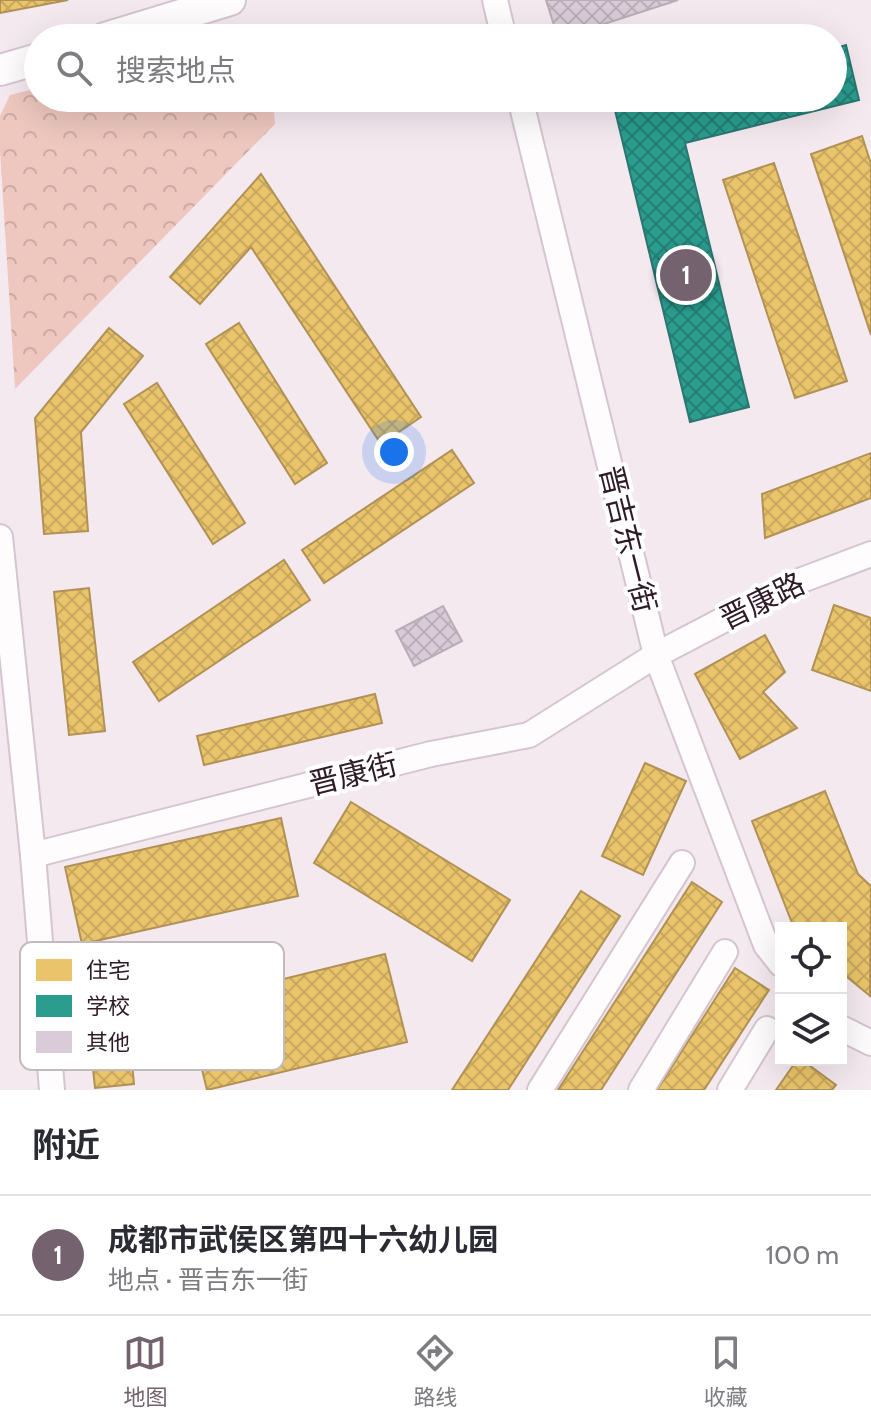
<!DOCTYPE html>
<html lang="zh">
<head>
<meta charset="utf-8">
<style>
  body { margin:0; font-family:Cabin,"Noto Sans SC",sans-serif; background:#f7f7f7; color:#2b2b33 }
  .controls { position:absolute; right:24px; bottom:24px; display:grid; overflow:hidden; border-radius:0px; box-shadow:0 8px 32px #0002 }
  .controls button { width:72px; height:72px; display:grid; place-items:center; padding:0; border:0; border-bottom:2px solid #e1e1e2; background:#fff; color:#2b2b33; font:40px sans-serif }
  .you { position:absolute; left:394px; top:452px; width:28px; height:28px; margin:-20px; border:6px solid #fff; border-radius:50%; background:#1a73e8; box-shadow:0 0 0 12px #1a73e833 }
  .badge { display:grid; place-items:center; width:52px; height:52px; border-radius:50%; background:#74636e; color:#fff; font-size:26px; font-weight:700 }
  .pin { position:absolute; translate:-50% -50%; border:4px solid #fff; box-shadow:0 2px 8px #0006 }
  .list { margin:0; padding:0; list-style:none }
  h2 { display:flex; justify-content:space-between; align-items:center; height:104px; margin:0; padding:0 32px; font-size:34px }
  h2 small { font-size:26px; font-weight:400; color:#7c7c81 }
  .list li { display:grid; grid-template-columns:52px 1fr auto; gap:24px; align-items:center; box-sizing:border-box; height:120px; padding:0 32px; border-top:2px solid #e1e1e2 }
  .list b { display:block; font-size:30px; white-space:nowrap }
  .list p { margin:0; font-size:26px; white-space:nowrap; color:#7c7c81 }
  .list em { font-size:26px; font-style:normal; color:#7c7c81 }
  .icon { flex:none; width:44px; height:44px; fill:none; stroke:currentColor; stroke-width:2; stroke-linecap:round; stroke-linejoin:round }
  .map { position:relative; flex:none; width:871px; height:1090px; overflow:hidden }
  .search { position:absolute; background:#fff; box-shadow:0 8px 32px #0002; left:24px; right:24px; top:24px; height:88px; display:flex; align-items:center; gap:20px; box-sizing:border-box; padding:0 28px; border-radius:44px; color:#7c7c81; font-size:30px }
  .sheet { height:224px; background:#fff }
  nav { display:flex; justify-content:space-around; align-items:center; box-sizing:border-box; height:112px; border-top:2px solid #e1e1e2; background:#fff; font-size:22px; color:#7c7c81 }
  nav a { display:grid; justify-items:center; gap:4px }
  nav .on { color:#74636e }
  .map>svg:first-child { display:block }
</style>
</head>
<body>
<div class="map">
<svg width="871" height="1090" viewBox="0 0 871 1090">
  <defs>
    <pattern id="park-crowns" width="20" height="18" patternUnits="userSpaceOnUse" patternTransform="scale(2)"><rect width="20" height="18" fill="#eec7be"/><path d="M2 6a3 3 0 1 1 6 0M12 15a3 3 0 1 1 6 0" fill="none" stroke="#ccaaa3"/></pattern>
    <pattern id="homes-cross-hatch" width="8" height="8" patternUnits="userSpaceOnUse" patternTransform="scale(2)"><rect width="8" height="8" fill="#e9c46a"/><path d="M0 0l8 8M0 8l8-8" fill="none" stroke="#c8a85c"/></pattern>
    <pattern id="schools-cross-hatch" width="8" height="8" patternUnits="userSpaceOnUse" patternTransform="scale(2)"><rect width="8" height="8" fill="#2a9d8f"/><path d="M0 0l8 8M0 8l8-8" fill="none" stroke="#247f75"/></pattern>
    <pattern id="building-cross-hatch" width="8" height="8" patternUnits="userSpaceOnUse" patternTransform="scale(2)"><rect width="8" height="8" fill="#d9ccd8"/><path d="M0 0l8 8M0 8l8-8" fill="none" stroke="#bbafb9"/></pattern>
  </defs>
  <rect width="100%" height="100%" fill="#f5e9f0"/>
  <polygon fill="url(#park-crowns)" points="38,88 38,98 273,98 275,124 15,389 0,151 0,116 10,95"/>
  <g fill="url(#homes-cross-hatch)" stroke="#b19156" stroke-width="2">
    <polygon points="0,0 68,0 0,13"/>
    <polygon points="862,136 871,164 871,335 811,154"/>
    <polygon points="774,163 847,381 795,398 723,180"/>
    <polygon points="261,174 421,417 381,444 251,247 200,304 170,277"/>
    <polygon points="239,323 327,463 295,484 206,344"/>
    <polygon points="109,328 143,356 81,432 88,531 44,534 35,418"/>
    <polygon points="157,383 245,523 213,544 124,404"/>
    <polygon points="452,450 474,483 324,583 302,550"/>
    <polygon points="871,453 871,498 765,538 762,494"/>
    <polygon points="284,560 310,600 159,701 133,662"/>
    <polygon points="89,588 105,731 69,735 54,592"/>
    <polygon points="834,605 871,618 871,691 812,670"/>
    <polygon points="765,635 785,672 763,692 797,728 740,759 695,674"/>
    <polygon points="375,694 382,723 204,765 197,736"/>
    <polygon points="645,763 686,781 643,875 602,856"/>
    <polygon points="825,791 858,874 871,886 870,996 841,972 841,928 794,928 752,821"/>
    <polygon points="351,802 510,900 472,961 314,863"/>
    <polygon points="281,818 298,896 82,944 65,867"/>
    <polygon points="692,882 722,902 601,1090 558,1090"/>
    <polygon points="581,891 620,916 508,1090 452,1090"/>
    <polygon points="385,954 407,1042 207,1090 186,1003"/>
    <polygon points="735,968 769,990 704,1090 657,1090"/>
    <polygon points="126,998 134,1084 95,1088 86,1002"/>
    <polygon points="797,1060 802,1060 836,1085 832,1090 776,1090"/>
  </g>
  <polygon fill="url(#schools-cross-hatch)" stroke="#2c7670" stroke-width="2" points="846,45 859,100 685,143 749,407 690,422 613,102 630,98 833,98 833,49"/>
  <g fill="url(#building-cross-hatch)" stroke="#baadb8" stroke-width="2">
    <polygon points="546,0 678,0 561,38 558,38"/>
    <polygon points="443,606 462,641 414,666 396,631"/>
  </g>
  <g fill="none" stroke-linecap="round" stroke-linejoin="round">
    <defs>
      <g id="minor">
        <polyline points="495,0 504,38"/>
        <polyline points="520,98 656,655 766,945 781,964"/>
        <polyline points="0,537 33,855 52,1090"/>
        <polyline points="33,855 431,754 529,735 656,655 794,583 871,554"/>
        <polyline points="841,1028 871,1043"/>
        <polyline points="540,1090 682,863"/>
        <polyline points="641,1090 725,952"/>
        <polyline points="730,1090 767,1029"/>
      </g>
      <g id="tertiary">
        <polyline points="105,38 230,0"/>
        <polyline points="0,70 38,59"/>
      </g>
    </defs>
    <use href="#minor" stroke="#d5c5cf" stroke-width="28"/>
    <use href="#tertiary" stroke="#d5c5cf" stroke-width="34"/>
    <use href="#minor" stroke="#fefcfd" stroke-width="24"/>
    <use href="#tertiary" stroke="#fefcfd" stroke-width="30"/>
  </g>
  <g text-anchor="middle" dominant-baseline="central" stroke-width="8" stroke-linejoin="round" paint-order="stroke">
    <g font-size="30" fill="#2f1b28" stroke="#fff">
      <text transform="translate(628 539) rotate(76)">晋吉东一街</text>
      <text transform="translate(762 601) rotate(-26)">晋康路</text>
      <text transform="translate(353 774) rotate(-14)">晋康街</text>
    </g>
  </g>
  <rect x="20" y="942" width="264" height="128" rx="12" fill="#fff" stroke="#c1bbbe" stroke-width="2"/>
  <rect x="36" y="959" width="36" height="22" fill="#e9c46a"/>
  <rect x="36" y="995" width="36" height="22" fill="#2a9d8f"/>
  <rect x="36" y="1031" width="36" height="22" fill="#d9ccd8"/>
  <g font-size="22" fill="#2f1b28">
    <text x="86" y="978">住宅</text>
    <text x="86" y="1014">学校</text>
    <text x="86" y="1050">其他</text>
  </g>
</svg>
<div class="controls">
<button><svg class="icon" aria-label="locate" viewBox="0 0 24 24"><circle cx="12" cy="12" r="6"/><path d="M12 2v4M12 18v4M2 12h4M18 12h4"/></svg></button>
<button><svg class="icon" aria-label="layers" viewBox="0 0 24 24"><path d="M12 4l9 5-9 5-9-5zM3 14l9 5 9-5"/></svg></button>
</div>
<div class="you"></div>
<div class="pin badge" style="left:686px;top:275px">1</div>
<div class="search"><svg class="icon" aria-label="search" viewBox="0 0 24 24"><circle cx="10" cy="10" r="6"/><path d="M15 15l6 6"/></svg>搜索地点</div>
</div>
<section class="sheet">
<h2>附近<small></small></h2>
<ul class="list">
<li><span class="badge">1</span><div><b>成都市武侯区第四十六幼儿园</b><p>地点 · 晋吉东一街</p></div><em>100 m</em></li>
</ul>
</section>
<nav>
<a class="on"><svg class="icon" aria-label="map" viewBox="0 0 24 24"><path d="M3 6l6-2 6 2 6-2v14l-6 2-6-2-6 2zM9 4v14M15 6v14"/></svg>地图</a>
<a><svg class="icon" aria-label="directions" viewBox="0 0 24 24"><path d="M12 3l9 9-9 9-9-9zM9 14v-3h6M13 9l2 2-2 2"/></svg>路线</a>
<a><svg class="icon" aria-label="saved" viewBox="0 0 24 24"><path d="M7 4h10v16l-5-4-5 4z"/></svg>收藏</a>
</nav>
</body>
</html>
